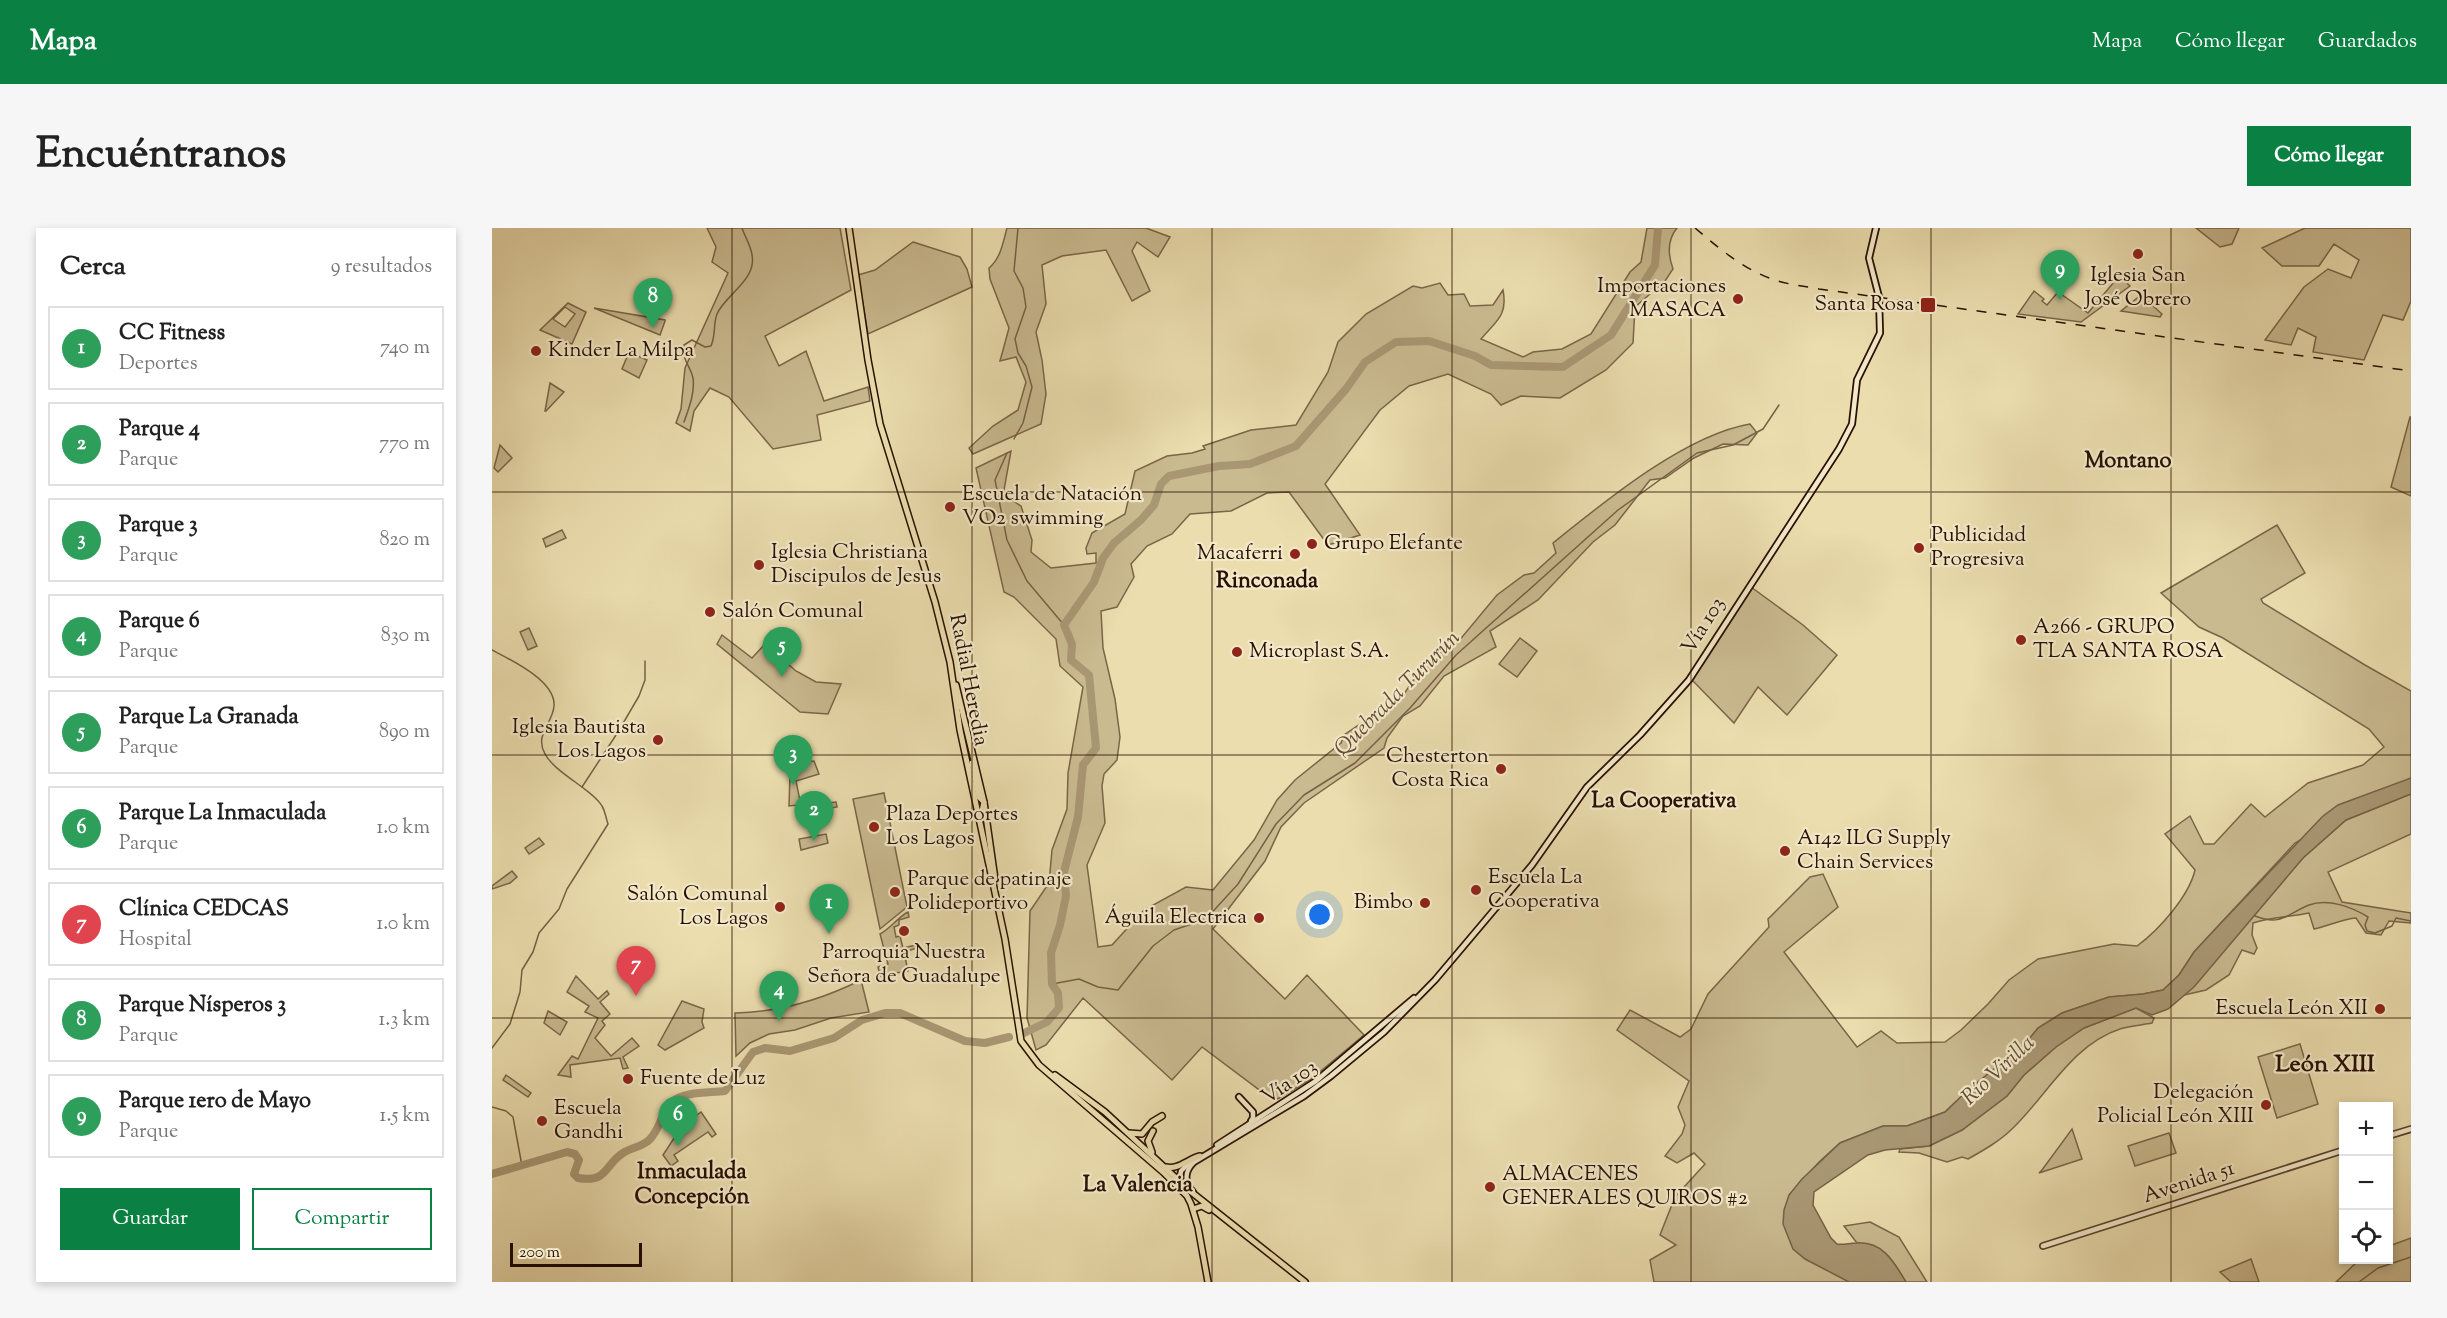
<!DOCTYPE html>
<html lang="es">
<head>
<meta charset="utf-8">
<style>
  body { margin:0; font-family:"Sorts Mill Goudy",serif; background:#f6f6f6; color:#222 }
  .controls { position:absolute; right:18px; bottom:18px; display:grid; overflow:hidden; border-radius:0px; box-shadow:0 3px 9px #0003 }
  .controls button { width:54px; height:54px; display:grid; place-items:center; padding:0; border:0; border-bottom:2px solid #e0e0e0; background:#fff; color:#222; font:30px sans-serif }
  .scale { position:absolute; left:18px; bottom:15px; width:132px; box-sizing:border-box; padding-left:6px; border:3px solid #291000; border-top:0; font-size:16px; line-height:21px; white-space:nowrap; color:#291000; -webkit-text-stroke:4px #f2e9ca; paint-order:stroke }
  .you { position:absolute; left:828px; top:687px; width:21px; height:21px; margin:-15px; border:4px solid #fff; border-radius:50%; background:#1a73e8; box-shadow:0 0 0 9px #1a73e833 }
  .badge { display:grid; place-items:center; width:39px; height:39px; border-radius:50%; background:#0b8043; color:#fff; font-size:20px; font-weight:700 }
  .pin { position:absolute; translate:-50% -50px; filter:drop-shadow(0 2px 3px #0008) }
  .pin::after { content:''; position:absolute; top:32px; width:21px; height:18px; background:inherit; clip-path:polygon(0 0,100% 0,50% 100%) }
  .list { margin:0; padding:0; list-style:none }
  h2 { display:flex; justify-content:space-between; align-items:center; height:78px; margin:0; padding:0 24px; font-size:26px }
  h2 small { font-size:20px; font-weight:400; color:#767676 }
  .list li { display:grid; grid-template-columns:39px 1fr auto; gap:18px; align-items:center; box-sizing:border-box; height:84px; margin:0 12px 12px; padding:0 12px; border:2px solid #e0e0e0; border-radius:0px }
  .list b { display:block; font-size:22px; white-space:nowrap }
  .list p { margin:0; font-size:20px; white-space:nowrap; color:#767676 }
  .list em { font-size:20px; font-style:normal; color:#767676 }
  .actions { display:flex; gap:12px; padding:18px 24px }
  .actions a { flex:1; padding:14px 0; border:2px solid #0b8043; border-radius:0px; text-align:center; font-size:21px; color:#0b8043 }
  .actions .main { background:#0b8043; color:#fff }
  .icon { flex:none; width:33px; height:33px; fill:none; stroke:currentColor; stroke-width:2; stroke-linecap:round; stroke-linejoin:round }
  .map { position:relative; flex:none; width:1919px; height:1054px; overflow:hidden; border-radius:0px }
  header { display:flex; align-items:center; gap:36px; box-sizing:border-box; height:84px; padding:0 30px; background:#0b8043; color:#fff }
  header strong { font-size:28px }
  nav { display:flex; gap:33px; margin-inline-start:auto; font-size:21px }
  .intro { display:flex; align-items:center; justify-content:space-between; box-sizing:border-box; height:144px; padding:0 36px }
  h1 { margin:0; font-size:42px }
  .button { padding:15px 27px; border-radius:0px; background:#0b8043; color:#fff; font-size:21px; font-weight:700 }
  main { display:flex; gap:36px; padding:0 36px }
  aside { flex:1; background:#fff; border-radius:0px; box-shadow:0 3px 9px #0003 }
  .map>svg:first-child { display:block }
</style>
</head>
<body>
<header>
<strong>Mapa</strong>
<nav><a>Mapa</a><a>Cómo llegar</a><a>Guardados</a></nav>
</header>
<div class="intro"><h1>Encuéntranos</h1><a class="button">Cómo llegar</a></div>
<main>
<aside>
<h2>Cerca<small>9 resultados</small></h2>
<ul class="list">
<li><span class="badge" style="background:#2e9e5b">1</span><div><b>CC Fitness</b><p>Deportes</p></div><em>740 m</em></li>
<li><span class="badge" style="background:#2e9e5b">2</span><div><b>Parque 4</b><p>Parque</p></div><em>770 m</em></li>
<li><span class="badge" style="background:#2e9e5b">3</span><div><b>Parque 3</b><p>Parque</p></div><em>820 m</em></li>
<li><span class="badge" style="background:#2e9e5b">4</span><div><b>Parque 6</b><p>Parque</p></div><em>830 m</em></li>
<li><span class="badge" style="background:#2e9e5b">5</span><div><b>Parque La Granada</b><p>Parque</p></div><em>890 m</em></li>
<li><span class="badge" style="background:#2e9e5b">6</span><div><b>Parque La Inmaculada</b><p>Parque</p></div><em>1.0 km</em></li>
<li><span class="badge" style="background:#e0444e">7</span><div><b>Clínica CEDCAS</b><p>Hospital</p></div><em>1.0 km</em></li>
<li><span class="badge" style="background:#2e9e5b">8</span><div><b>Parque Nísperos 3</b><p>Parque</p></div><em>1.3 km</em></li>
<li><span class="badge" style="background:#2e9e5b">9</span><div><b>Parque 1ero de Mayo</b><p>Parque</p></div><em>1.5 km</em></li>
</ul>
<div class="actions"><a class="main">Guardar</a><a>Compartir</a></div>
</aside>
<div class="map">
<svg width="1919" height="1054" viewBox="0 0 1919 1054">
  <rect width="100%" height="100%" fill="#ebddae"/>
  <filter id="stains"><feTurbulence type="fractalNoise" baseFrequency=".00333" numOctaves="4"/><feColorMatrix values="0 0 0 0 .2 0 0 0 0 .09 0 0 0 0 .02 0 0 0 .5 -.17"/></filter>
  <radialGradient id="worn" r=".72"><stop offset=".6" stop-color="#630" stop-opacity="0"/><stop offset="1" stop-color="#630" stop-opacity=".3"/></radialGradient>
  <g fill="#caba90" stroke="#7a6548" stroke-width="1.5" fill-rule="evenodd">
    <polygon points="215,0 348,0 359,62 273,108 287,138 314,123 332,173 376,159 378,173 325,187 329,212 281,221 237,169 218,160 202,183 198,203 184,195 189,181 193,140 236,45 220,34 224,19"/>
    <path d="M515 0H654L678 9 666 29 645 14 640 23 658 63 640 73 614 22 570 28 550 37 554 76 544 104 550 132 554 166 549 196 481 226 477 220 501 198 526 182 534 154 524 129 508 133 517 100 498 51 497 40C509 30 511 14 515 0Z"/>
    <path d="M1155 0H1185C1175 12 1176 27 1181 41L1173 53 1143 79 1141 115 1114 142 1068 170 1029 168 1009 177 999 166 956 146 917 158 888 182 833 256 868 307 836 317 797 264 775 265 739 283 698 286 680 306 655 318 639 336 642 349 625 379 609 383 611 420 623 471 628 509 625 532 612 546 610 558 613 595 595 637 606 719 620 717 652 682 694 659 721 662 762 612 785 572 803 552 849 515 852 507 912 466 934 433 966 414 1005 367 1032 347 1042 345 1064 325 1061 315C1112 274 1193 207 1258 196L1265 205 1256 217 1231 216 1202 230 1173 250 1158 252 1123 297 1101 314 1046 372 998 403 1004 419 952 448 928 478 911 488 895 510 892 520 812 575 789 599 773 633 721 701 793 771 815 747 872 807 818 852 782 873 710 819 680 852 591 770 554 817 544 822 535 790 538 683 557 655 560 622 575 581 576 545 591 459 568 438 564 411 522 369 512 364 484 240 519 223 512 262 518 271 529 278 540 312 539 324 559 340 604 335V325L595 326 594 320 600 305 633 286 643 243 675 228 700 225 713 221 711 218 759 202 804 197 836 144 846 114 874 86 921 58 930 60 948 55 956 67 972 66 978 78 1001 77 1011 62C1016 88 1004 93 989 111L1031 129 1041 124 1070 121 1099 106 1138 44 1149 34Z"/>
    <polygon points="1704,0 1747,0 1740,16 1728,19"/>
    <polygon points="1813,0 1919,0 1919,73 1911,92 1891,87 1872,132 1821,124 1824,109 1806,100 1799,117 1773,112 1812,59 1836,41 1859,50 1867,32 1842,16 1827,38 1790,38 1770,20"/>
    <polygon points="421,14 468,29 475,41 480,59 376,106 366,47 383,42"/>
    <polygon points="1627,48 1638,58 1589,94 1526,86 1542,63 1552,71 1550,73 1555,77 1566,64 1596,85"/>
    <polygon points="1649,67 1670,86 1668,89 1629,83"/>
    <path d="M76 75 94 84 80 116 48 102ZM73 79 83 86 73 99 61 91Z"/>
    <polygon points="102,80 173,92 173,93 168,107"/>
    <polygon points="137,124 155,132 147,150 130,141"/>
    <polygon points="58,155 72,164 54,183 53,183"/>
    <polygon points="1918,189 1919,189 1919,268 1899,259"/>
    <polygon points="8,217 20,230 6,244 2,240"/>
    <path d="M1785 297 1813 345 1769 371 1771 375 1873 437 1919 463V550L1803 615 1702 724 1687 747 1671 762 1651 766 1617 769 1570 785 1546 800 1533 816 1476 862 1453 884 1415 898H1391L1348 915 1327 934 1297 967 1357 1054H1162L1158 1032 1184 1017 1168 1007 1183 969 1213 936 1202 925 1185 935 1173 928 1190 906 1193 897 1186 879 1197 853 1125 802 1138 782 1188 809 1199 801 1216 766 1277 699 1276 691 1318 649 1331 646 1346 679 1292 724 1365 819 1389 803 1405 815 1453 814 1469 802 1496 776 1517 752 1546 731 1622 716 1645 718C1667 702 1697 668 1703 642L1673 606 1698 588 1712 616H1722L1759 576 1773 589 1816 555 1871 537 1892 519 1877 501 1731 410 1707 399 1669 365Z"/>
    <polygon points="70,302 74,310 54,319 51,311"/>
    <polygon points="1259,359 1311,397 1345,427 1295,487 1266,459 1242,495 1200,452"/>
    <polygon points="37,400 45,418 36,422 28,404"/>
    <polygon points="230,407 260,430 273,416 304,443 324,454 349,456 336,486 308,484 225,416"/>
    <polygon points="1028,410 1045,423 1025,449 1007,436"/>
    <polygon points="305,528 314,534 322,533 327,546 304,553 309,578 344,574 345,579 319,584 319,588 307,590 306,577 297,578 298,547"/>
    <polygon points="392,565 415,679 388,701 361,571"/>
    <path d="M1919 566V606L1836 644 1850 674 1919 685V695L1897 693 1889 707 1874 705 1864 690C1850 691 1837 698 1822 701L1817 685C1798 689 1779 689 1761 695L1760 707 1765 720 1762 726 1750 722 1737 747 1714 762 1692 767 1811 630 1854 592Z"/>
    <polygon points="334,606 336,615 309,622 307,611"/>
    <polygon points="47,610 52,616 37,626 33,620"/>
    <polygon points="20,643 25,649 18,655 0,661 0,658"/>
    <polygon points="347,669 348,677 323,682 321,674"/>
    <path d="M416 684 417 689 407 692V697L402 699 404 709 408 708 411 720 424 717 425 720 412 724 416 743 388 748 386 739 396 736 388 706C399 700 405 690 416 684Z"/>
    <polygon points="84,748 106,771 115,763 117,766 108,774 118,786 110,793 113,797 103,810 119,828 140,810 147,818 131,829 136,840 131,841 128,830 78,837 79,849 66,847 80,828 86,831 106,790 93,784 97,778 75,764"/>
    <path d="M369 752 377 784 339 790 303 802 277 806 258 815 244 828 243 785C288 784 329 772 369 752Z"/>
    <polygon points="190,773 212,781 210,794 212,800 173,822 166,817"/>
    <path d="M1644 780 1662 790 1660 795C1650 797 1638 798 1628 801 1581 816 1555 867 1521 900 1508 913 1492 922 1476 931L1470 929 1455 934 1427 925 1407 924 1408 921 1437 918 1470 902 1515 868 1532 847 1564 819 1592 800Z"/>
    <polygon points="56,783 75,794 68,807 52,795"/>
    <polygon points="1808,816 1826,876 1785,890 1766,829"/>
    <polygon points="14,847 39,865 36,869 11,852"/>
    <polygon points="209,884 224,906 220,909 216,904 182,927 186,933 179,938 171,927 190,898"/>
    <polygon points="1580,901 1590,931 1547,945 1550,942"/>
    <polygon points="1677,905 1684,925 1643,938 1636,918"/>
    <path d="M1378 994 1407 1009 1435 1054H1414C1400 1032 1393 1018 1365 1015L1352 998Z"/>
    <polygon points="1919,1010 1919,1054 1844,1054 1867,1032 1896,1032 1897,1018"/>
    <polygon points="1759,1031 1767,1054 1739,1054 1728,1044"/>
  </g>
  <path fill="#a99773" stroke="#766145" stroke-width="1.5" d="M1919 550V566L1854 592 1811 630 1702 759 1676 781 1660 787 1644 780 1592 800 1564 819 1532 847 1515 868 1470 902 1437 918 1393 922 1376 927 1322 964 1321 977 1339 1010 1345 1016C1353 1017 1357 1015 1364 1015 1391 1013 1402 1034 1414 1054H1357L1313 1031 1301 1021 1291 996 1292 982 1297 967 1310 951 1348 915 1391 898H1415L1453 884 1476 862 1533 816 1546 800 1570 785 1617 769 1651 766 1671 762 1687 747 1702 724 1728 696 1831 588 1846 577Z"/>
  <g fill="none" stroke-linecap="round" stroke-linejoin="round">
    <g stroke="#766145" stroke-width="1.5">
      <path d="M192 194C197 180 203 165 201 150 198 136 190 134 192 117L200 112 213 119 219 118C224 107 221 96 225 86 233 67 265 52 260 27 259 18 253 9 250 0"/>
      <polyline points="522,211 531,195 540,159 534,138 526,125 523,111 534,79 531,60 522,43 526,0"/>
      <polyline points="515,225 503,252 515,312 535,353 572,397"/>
      <path d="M0 422C19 432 64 453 62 478 61 495 42 507 53 526 63 545 101 562 110 578 113 583 114 590 116 596L75 661 67 681 47 705 41 724 30 742 28 764 18 796 0 820"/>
      <polyline points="90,559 126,504 147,468 153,452 153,433"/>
      <path d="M1763 688C1790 698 1793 687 1817 677 1836 670 1860 679 1876 689L1873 697 1875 703 1883 705 1900 698 1904 690 1919 693"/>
      <polyline points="560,756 587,751 606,759 626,762 661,718 682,702 714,691 746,656 784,596 812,567 863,535 918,480 964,427 1126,282 1205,225 1241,217 1271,201 1287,177"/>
      <polyline points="0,879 14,883 21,889 30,938"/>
      <polyline points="1867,1054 1886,1040 1919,1029"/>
    </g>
    <g stroke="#a99773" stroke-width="8">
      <polyline points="532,805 555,794 567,780 566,765 560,756 559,725 568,697 574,668 572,644 586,589 591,537 604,520 597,447 579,432 580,416 572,397 602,354 611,330 622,315 649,292 662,277 669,256 677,248 727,238 758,236 804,218 854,161 873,134 904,114 937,113 983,128 999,137 1071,139 1119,107 1163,37 1166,0"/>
      <path d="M0 946 75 924 83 926 87 932 82 946 86 950C116 955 112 937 131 925 140 919 152 919 159 910 168 900 170 884 180 874 192 863 218 865 233 863L261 824 273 820 298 823 342 810 370 792 393 785H408L473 813 493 815 517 809"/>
    </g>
    <defs>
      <g id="tertiary">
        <polyline points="1896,908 1919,901"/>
        <polyline points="1551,1018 1852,922"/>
      </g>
      <g id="secondary">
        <polyline points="747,869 761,884 761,890 759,893"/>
        <polyline points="725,917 824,853 922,770"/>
        <polyline points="687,955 689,943 698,934"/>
        <path d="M701 964C692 953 692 944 702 934L812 868 839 848 892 804 943 752 1040 637 1095 559 1148 507 1197 452 1347 221 1360 196 1365 152 1388 105 1387 69 1377 30 1384 0"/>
      </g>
      <g id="primary">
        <polyline points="357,0 376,132 388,196 443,374 458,434 468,502 513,711 529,813 547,837 671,944 695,968 699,976 706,999 716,1054"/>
        <polyline points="464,457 492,574 503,651"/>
        <polyline points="480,535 487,569 492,574 490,583 491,590"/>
        <polyline points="563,847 613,884 698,963 813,1054"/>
        <polyline points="637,905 650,906 660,894 670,888"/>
        <polyline points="660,924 656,913 661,903"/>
        <path d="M674 939C686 942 696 931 708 928"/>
        <polyline points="701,981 710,978 717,982"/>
      </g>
    </defs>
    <use href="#tertiary" stroke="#5a432c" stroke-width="8"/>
    <use href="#secondary" stroke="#291000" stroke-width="8"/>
    <use href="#primary" stroke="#291000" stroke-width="8"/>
    <use href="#tertiary" stroke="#f2e9ca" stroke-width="4.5"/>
    <use href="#secondary" stroke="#f2e9ca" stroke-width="4.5"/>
    <use href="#primary" stroke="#ebddae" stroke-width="5"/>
    <path stroke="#291000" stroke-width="1.5" stroke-dasharray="10 10" stroke-linecap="butt" d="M1203 0C1228 21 1253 43 1286 53 1299 57 1313 58 1327 61L1919 143"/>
  </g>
  <path fill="none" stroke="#291000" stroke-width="1.5" stroke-opacity="0.55" d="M240 0V1054M480 0V1054M720 0V1054M960 0V1054M1199 0V1054M1439 0V1054M1679 0V1054M0 264H1919M0 527H1919M0 790H1919"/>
  <g fill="#8f2418" stroke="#f2e9ca" stroke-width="2">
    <circle cx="1646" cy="26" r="6"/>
    <circle cx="1246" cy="71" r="6"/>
    <rect x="1428" y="69" width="16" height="16" rx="3"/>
    <circle cx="44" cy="123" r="6"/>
    <circle cx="458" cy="279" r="6"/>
    <circle cx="820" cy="316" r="6"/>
    <circle cx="1427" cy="320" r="6"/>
    <circle cx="803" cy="326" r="6"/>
    <circle cx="267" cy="337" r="6"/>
    <circle cx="218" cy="384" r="6"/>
    <circle cx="1529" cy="412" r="6"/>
    <circle cx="745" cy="424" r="6"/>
    <circle cx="166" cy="512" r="6"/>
    <circle cx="1009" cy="541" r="6"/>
    <circle cx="382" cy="599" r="6"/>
    <circle cx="1293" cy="623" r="6"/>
    <circle cx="984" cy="662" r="6"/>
    <circle cx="403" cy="664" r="6"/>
    <circle cx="933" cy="675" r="6"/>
    <circle cx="288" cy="679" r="6"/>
    <circle cx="767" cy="690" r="6"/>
    <circle cx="412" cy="703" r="6"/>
    <circle cx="1888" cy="781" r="6"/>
    <circle cx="136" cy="851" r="6"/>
    <circle cx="1774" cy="877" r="6"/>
    <circle cx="50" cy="893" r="6"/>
    <circle cx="998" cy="959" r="6"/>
  </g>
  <g text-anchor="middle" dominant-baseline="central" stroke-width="4.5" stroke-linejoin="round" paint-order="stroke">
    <g font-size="21" fill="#291000" stroke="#f2e9ca" text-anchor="start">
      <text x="1646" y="48" text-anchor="middle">Iglesia San<tspan x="1646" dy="24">José Obrero</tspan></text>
      <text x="1234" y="59" text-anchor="end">Importaciones<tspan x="1234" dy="24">MASACA</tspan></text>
      <text x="1422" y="77" text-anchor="end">Santa Rosa</text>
      <text x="56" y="123">Kinder La Milpa</text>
      <text x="470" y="267">Escuela de Natación<tspan x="470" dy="24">VO2 swimming</tspan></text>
      <text x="1439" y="308">Publicidad<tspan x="1439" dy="24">Progresiva</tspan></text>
      <text x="832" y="316">Grupo Elefante</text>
      <text x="279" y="325">Iglesia Christiana<tspan x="279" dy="24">Discipulos de Jesus</tspan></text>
      <text x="791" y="326" text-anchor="end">Macaferri</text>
      <text x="230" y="384">Salón Comunal</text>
      <text x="1541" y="400">A266 - GRUPO<tspan x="1541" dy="24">TLA SANTA ROSA</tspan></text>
      <text x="757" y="424">Microplast S.A.</text>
      <text x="154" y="500" text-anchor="end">Iglesia Bautista<tspan x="154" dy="24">Los Lagos</tspan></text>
      <text x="997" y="529" text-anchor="end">Chesterton<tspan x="997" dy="24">Costa Rica</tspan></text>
      <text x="394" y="587">Plaza Deportes<tspan x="394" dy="24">Los Lagos</tspan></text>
      <text x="1305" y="611">A142 ILG Supply<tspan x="1305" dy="24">Chain Services</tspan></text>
      <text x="996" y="650">Escuela La<tspan x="996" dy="24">Cooperativa</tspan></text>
      <text x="415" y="652">Parque de patinaje<tspan x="415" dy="24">Polideportivo</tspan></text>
      <text x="276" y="667" text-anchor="end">Salón Comunal<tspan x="276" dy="24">Los Lagos</tspan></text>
      <text x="921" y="675" text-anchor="end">Bimbo</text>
      <text x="755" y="690" text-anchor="end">Águila Electrica</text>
      <text x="412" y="725" text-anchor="middle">Parroquia Nuestra<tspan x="412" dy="24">Señora de Guadalupe</tspan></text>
      <text x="1876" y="781" text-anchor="end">Escuela León XII</text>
      <text x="148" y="851">Fuente de Luz</text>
      <text x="1762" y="865" text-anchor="end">Delegación<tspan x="1762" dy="24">Policial León XIII</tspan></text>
      <text x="62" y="881">Escuela<tspan x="62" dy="24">Gandhi</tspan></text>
      <text x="1010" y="947">ALMACENES<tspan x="1010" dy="24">GENERALES QUIROS #2</tspan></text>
    </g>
    <g font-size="21" fill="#291000" stroke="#f2e9ca">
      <text transform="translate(1212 398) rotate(-58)">Vía 103</text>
      <text transform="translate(476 452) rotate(79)">Radial Heredia</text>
      <text transform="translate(798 855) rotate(-34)">Vía 103</text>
      <text transform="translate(1697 955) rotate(-18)">Avenida 51</text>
    </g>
    <g font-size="22" font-weight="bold" fill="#291000" stroke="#f2e9ca">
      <text x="1636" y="234">Montano</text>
      <text x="775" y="354">Rinconada</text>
      <text x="1172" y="574">La Cooperativa</text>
      <text x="200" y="945">Inmaculada<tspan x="200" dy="25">Concepción</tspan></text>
      <text x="646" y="958">La Valencia</text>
    </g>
    <g font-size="22" font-style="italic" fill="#634d34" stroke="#f2e9ca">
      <text transform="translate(906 466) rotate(-45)">Quebrada Tururún</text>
      <text transform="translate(1507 843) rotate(-43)">Río Virilla</text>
    </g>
    <g font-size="24" font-weight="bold" fill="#291000" stroke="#f2e9ca">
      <text x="1833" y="837">León XIII</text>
    </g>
  </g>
  <rect width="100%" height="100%" filter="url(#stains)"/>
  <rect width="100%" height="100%" fill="url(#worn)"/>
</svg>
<div class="controls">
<button>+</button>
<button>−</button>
<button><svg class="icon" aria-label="locate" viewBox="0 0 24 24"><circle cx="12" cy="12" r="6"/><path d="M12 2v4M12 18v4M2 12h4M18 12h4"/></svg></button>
</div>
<div class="scale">200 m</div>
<div class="you"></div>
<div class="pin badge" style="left:337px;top:706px;background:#2e9e5b">1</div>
<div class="pin badge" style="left:322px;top:613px;background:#2e9e5b">2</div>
<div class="pin badge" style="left:301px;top:557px;background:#2e9e5b">3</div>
<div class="pin badge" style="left:287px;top:793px;background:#2e9e5b">4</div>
<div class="pin badge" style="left:290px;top:449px;background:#2e9e5b">5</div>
<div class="pin badge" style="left:186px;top:918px;background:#2e9e5b">6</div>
<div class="pin badge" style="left:144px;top:768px;background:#e0444e">7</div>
<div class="pin badge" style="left:161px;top:100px;background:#2e9e5b">8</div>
<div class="pin badge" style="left:1568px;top:72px;background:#2e9e5b">9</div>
</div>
</main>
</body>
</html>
